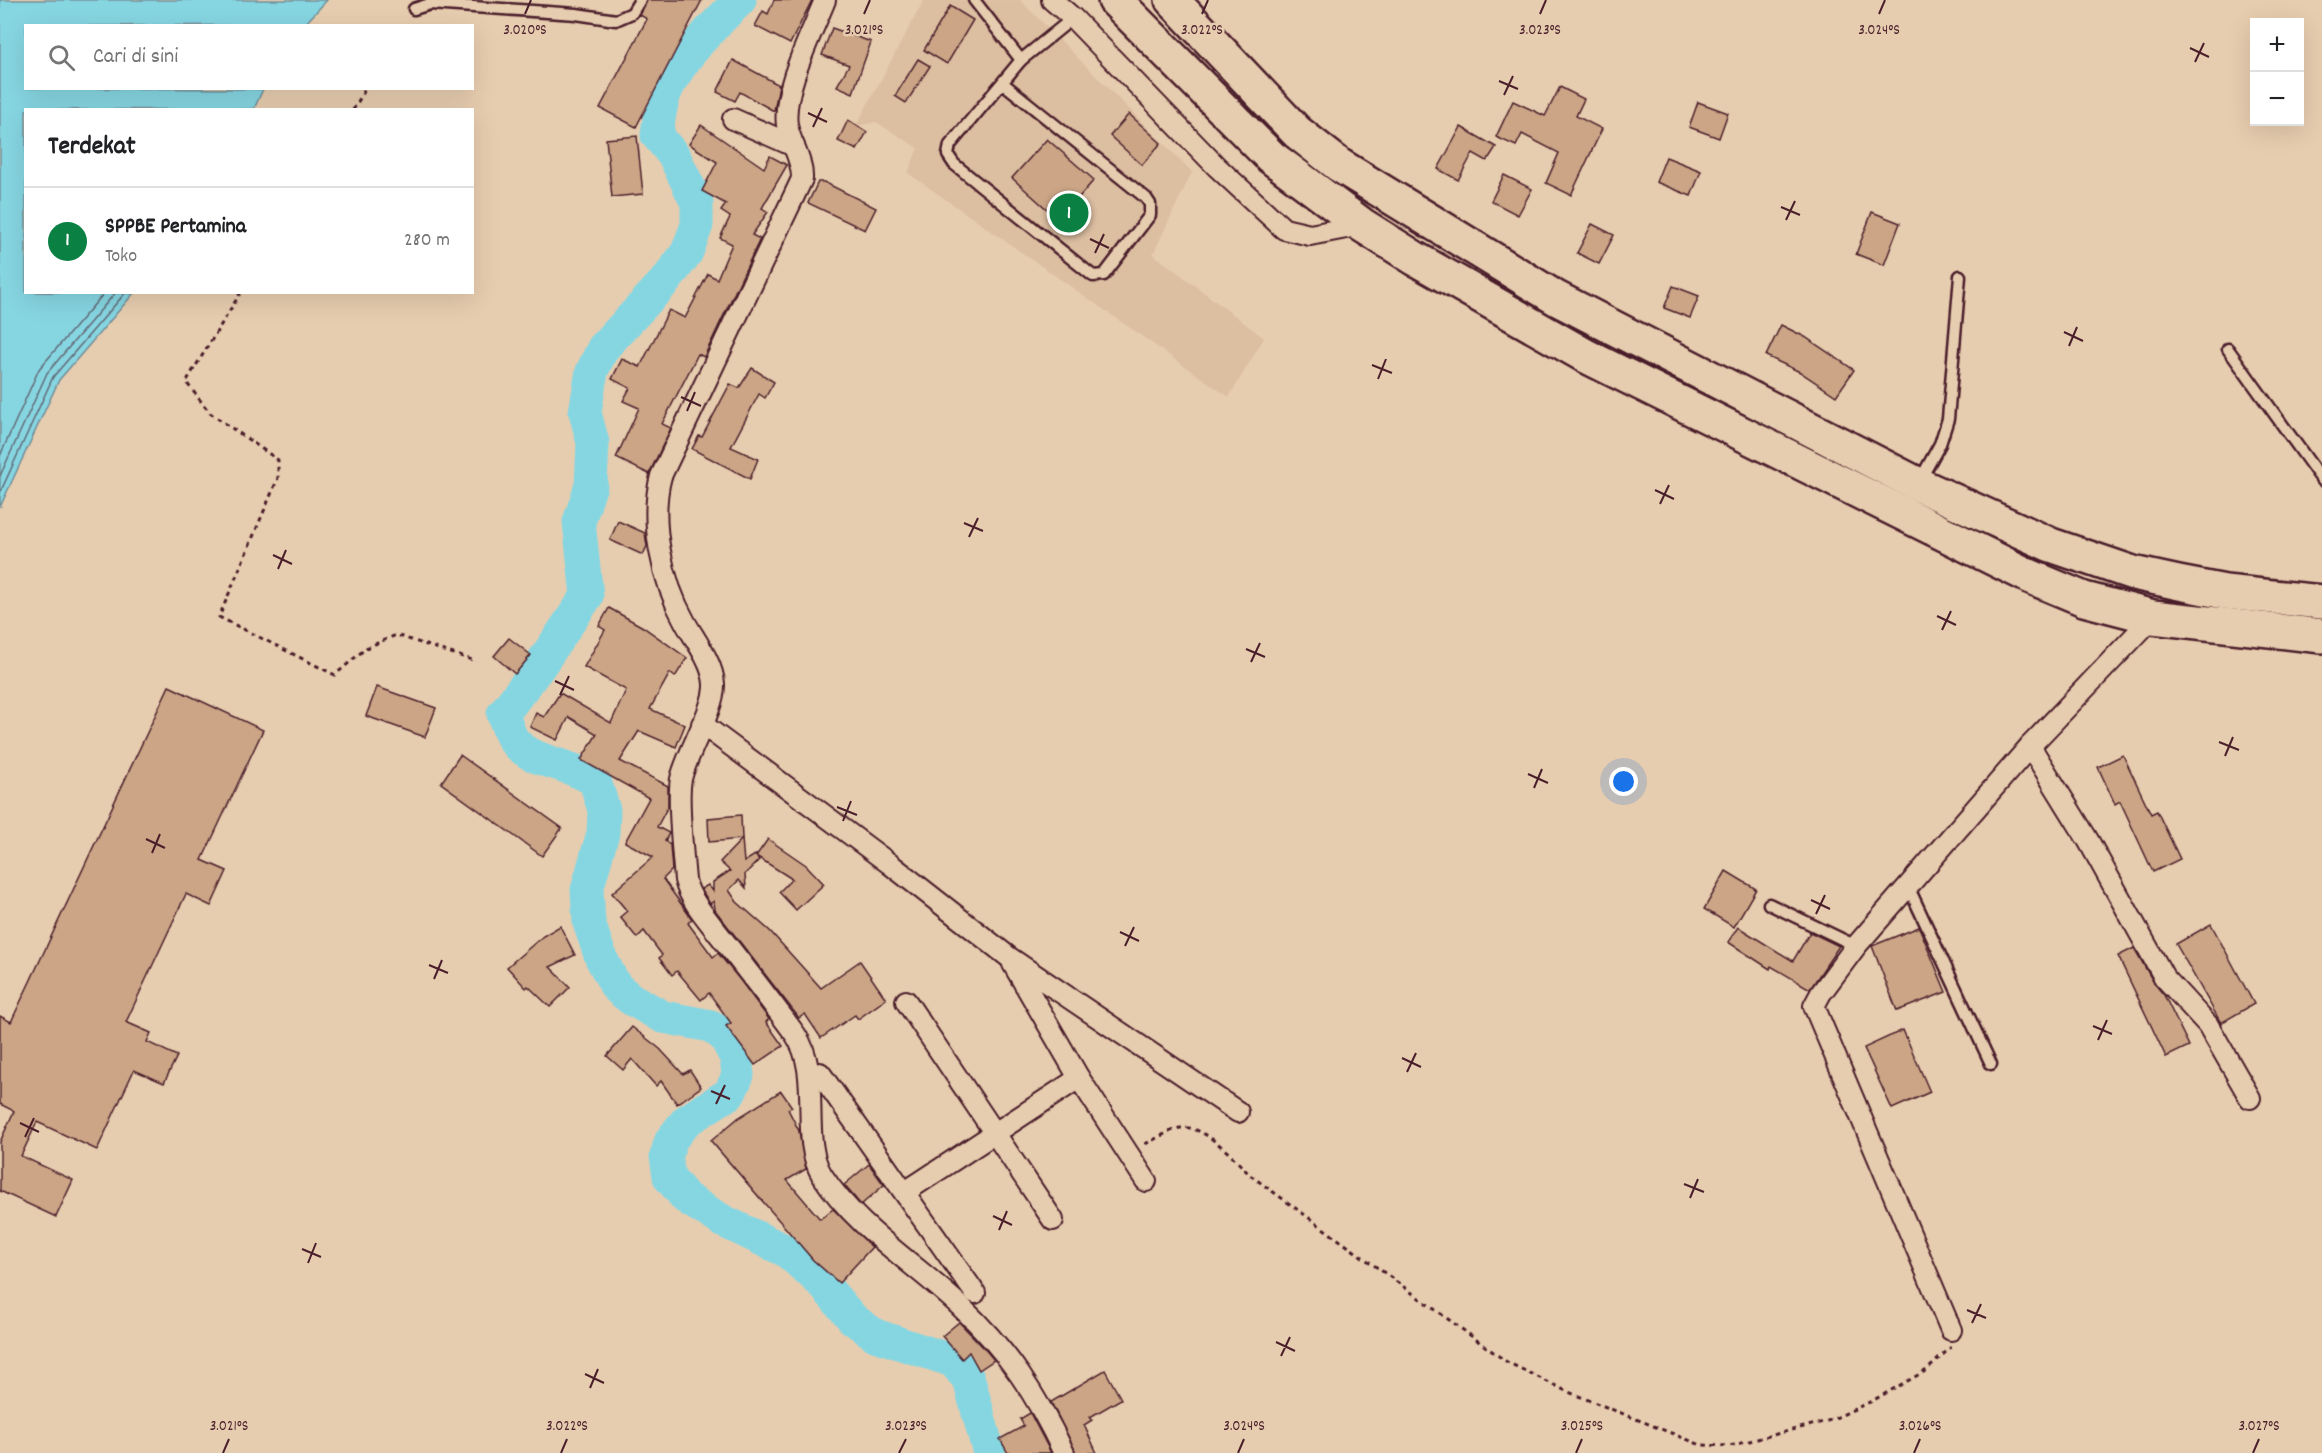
<!DOCTYPE html>
<html lang="id">
<head>
<meta charset="utf-8">
<style>
  body { margin:0; font-family:Dekko,sans-serif; background:#f6f6f6; color:#202124 }
  .controls { position:absolute; right:18px; top:18px; display:grid; overflow:hidden; border-radius:0px; box-shadow:0 6px 24px #0002 }
  .controls button { width:54px; height:54px; display:grid; place-items:center; padding:0; border:0; border-bottom:2px solid #e0e0e0; background:#fff; color:#202124; font:30px sans-serif }
  .you { position:absolute; left:1624px; top:782px; width:21px; height:21px; margin:-15px; border:4px solid #fff; border-radius:50%; background:#1a73e8; box-shadow:0 0 0 9px #1a73e833 }
  .badge { display:grid; place-items:center; width:39px; height:39px; border-radius:50%; background:#0b8043; color:#fff; font-size:20px; font-weight:700 }
  .pin { position:absolute; translate:-50% -50%; border:3px solid #fff; box-shadow:0 2px 6px #0006 }
  .list { margin:0; padding:0; list-style:none }
  h2 { display:flex; justify-content:space-between; align-items:center; height:78px; margin:0; padding:0 24px; font-size:26px }
  h2 small { font-size:20px; font-weight:400; color:#757577 }
  .list li { display:grid; grid-template-columns:39px 1fr auto; gap:18px; align-items:center; box-sizing:border-box; height:108px; padding:0 24px; border-top:2px solid #e0e0e0 }
  .list b { display:block; font-size:22px; white-space:nowrap }
  .list p { margin:0; font-size:20px; white-space:nowrap; color:#757577 }
  .list em { font-size:20px; font-style:normal; color:#757577 }
  .icon { flex:none; width:33px; height:33px; fill:none; stroke:currentColor; stroke-width:2; stroke-linecap:round; stroke-linejoin:round }
  .map { position:relative; flex:none; width:2322px; height:1453px; overflow:hidden }
  .search { position:absolute; background:#fff; box-shadow:0 6px 24px #0002; left:24px; top:24px; width:450px; height:66px; display:flex; align-items:center; gap:15px; box-sizing:border-box; padding:0 21px; border-radius:0px; color:#757577; font-size:22px }
  .panel { position:absolute; background:#fff; box-shadow:0 6px 24px #0002; left:24px; top:108px; width:450px; height:186px; border-radius:0px }
  .map>svg:first-child { display:block }
</style>
</head>
<body>
<div class="map">
<svg width="2322" height="1453" viewBox="0 0 2322 1453">
  <rect width="100%" height="100%" fill="#e7cdaf"/>
  <filter id="ink" filterUnits="userSpaceOnUse"><feTurbulence type="fractalNoise" baseFrequency=".0167" numOctaves="2"/><feDisplacementMap in="SourceGraphic" scale="12" xChannelSelector="R" yChannelSelector="G"/><feConvolveMatrix kernelMatrix="1 2 1 2 8 2 1 2 1" color-interpolation-filters="sRGB"/></filter>
  <g filter="url(#ink)">
    <polygon fill="#dcbea1" points="924,0 1020,0 1192,172 1153,254 1264,338 1229,397 908,173 918,148 876,122 856,126"/>
    <polygon fill="#86d6e2" stroke="#6e8d99" stroke-width="1.5" points="0,0 327,0 304,25 26,26 26,88 263,89 254,109 26,110 26,292 134,293 59,380 0,507"/>
    <g fill="none" stroke-linecap="round" stroke-linejoin="round">
      <g stroke="#626874" stroke-width="1.5">
        <polyline points="0,456 39,369 105,292"/>
        <polyline points="0,476 47,373 116,292"/>
        <polyline points="0,493 53,377 126,292"/>
      </g>
      <path stroke="#86d6e2" stroke-width="33" d="M740 0C714 25 686 53 669 85 661 100 659 119 657 135L674 156 697 203V225L687 252 668 278 603 348 592 371 585 412 593 443 591 485 579 522 587 596 539 667 503 714C506 722 509 734 514 741 533 764 569 762 595 781L604 810 603 833 587 890 589 923 601 958 616 987 631 999 663 1017 711 1026 725 1037 736 1058 738 1075 730 1093 686 1121 671 1140 666 1156 669 1177 686 1198 723 1221 786 1251 822 1283 853 1319 875 1335 953 1361 969 1380 989 1453"/>
    </g>
    <g fill="#cba586" stroke="#4a1f2b" stroke-width="1.5">
      <polygon points="647,0 702,0 636,127 600,108 647,19 640,15"/>
      <polygon points="774,0 812,0 790,44 755,26 763,11 768,14"/>
      <polygon points="950,6 973,20 947,64 924,50"/>
      <polygon points="832,28 871,42 853,93 837,86 849,65 822,55"/>
      <polygon points="918,59 930,66 906,103 895,96"/>
      <polygon points="733,60 779,85 774,111 740,92 735,101 717,92"/>
      <polygon points="1560,87 1584,99 1576,116 1602,129 1571,195 1546,183 1559,153 1522,134 1516,146 1496,137 1513,101 1545,116"/>
      <polygon points="1698,102 1728,113 1719,138 1689,127"/>
      <polygon points="1129,114 1161,143 1142,165 1110,136"/>
      <polygon points="848,120 867,132 857,150 838,141"/>
      <polygon points="701,125 764,168 770,156 787,165 762,208 768,212 752,235 760,239 704,357 698,354 662,424 671,428 649,474 616,458 639,408 623,401 630,388 612,379 622,359 640,367 669,310 685,318 708,274 717,279 732,244 720,238 730,217 721,211 726,204 702,191 717,162 689,144"/>
      <polygon points="1461,127 1496,147 1487,161 1473,153 1458,180 1438,169"/>
      <polygon points="637,136 643,194 612,197 606,139"/>
      <polygon points="1047,139 1094,180 1059,220 1012,178"/>
      <polygon points="1666,157 1701,171 1691,196 1656,182"/>
      <polygon points="1504,175 1532,189 1518,215 1491,201"/>
      <polygon points="818,182 824,182 876,208 865,230 808,203"/>
      <polygon points="1872,212 1900,223 1884,265 1856,254"/>
      <polygon points="1592,224 1614,235 1599,264 1577,253"/>
      <polygon points="1673,286 1699,296 1690,318 1664,308"/>
      <polygon points="1781,325 1805,337 1854,370 1836,396 1800,372 1766,356"/>
      <polygon points="752,368 774,382 765,398 759,394 731,447 758,459 750,479 692,449 699,436 702,437 730,384 739,388"/>
      <polygon points="618,521 645,533 647,546 643,555 610,540"/>
      <polygon points="609,608 643,627 687,658 675,677 670,673 650,709 685,725 676,747 639,731 620,761 668,786 668,806 657,827 669,833 665,841 670,845 672,870 663,879 692,919 688,923 713,957 718,953 740,980 769,1019 766,1022 783,1046 755,1065 726,1026 731,1023 709,993 701,1000 677,971 672,975 659,958 662,955 644,931 637,938 620,917 627,911 612,893 653,857 625,842 649,798 581,760 597,734 569,717 557,740 530,727 536,713 544,717 560,693 611,723 626,690 584,667 605,630 599,626"/>
      <polygon points="509,638 531,655 515,674 494,656"/>
      <polygon points="169,686 263,730 202,860 227,871 211,906 186,894 126,1022 151,1033 147,1042 177,1056 164,1083 134,1070 97,1150 37,1122 21,1156 73,1180 56,1217 0,1191 0,1142 14,1111 0,1104 0,1016 11,1022"/>
      <polygon points="377,687 436,708 425,737 366,716"/>
      <polygon points="460,755 562,828 542,856 441,783"/>
      <polygon points="2123,755 2151,814 2157,811 2180,859 2153,872 2120,801 2115,804 2098,767"/>
      <polygon points="741,815 742,839 709,842 708,818"/>
      <polygon points="742,839 744,862 755,855 759,860 745,874 746,888 739,880 729,890 737,902 770,931 821,988 860,961 886,999 858,1019 855,1015 821,1038 805,1014 799,1018 715,910 714,901 710,904 701,889 708,885 713,891 713,882 730,871 720,862"/>
      <polygon points="768,839 806,865 824,884 796,910 779,892 792,879 756,856"/>
      <polygon points="1726,871 1756,889 1734,927 1704,909"/>
      <polygon points="2211,924 2254,1004 2221,1023 2176,944"/>
      <polygon points="560,926 575,955 550,967 570,987 550,1007 528,986 526,988 507,967 543,936"/>
      <polygon points="1738,927 1793,961 1810,932 1839,946 1810,989 1771,966 1770,969 1728,942"/>
      <polygon points="1919,927 1946,992 1897,1011 1872,946"/>
      <polygon points="2134,948 2154,983 2164,995 2189,1046 2166,1057 2118,956"/>
      <polygon points="632,1027 660,1049 683,1074 690,1070 701,1087 677,1104 661,1081 656,1086 632,1059 623,1070 607,1056"/>
      <polygon points="1903,1030 1930,1092 1892,1109 1864,1048"/>
      <polygon points="781,1091 792,1107 788,1109 799,1131 806,1169 787,1180 820,1219 833,1209 872,1247 839,1283 813,1260 711,1141 738,1118"/>
      <polygon points="869,1164 884,1185 861,1205 844,1185"/>
      <polygon points="959,1322 984,1348 994,1360 979,1370 969,1352 962,1359 942,1336"/>
      <polygon points="1105,1370 1121,1399 1090,1417 1092,1420 1084,1425 1097,1453 1076,1453 1051,1402"/>
      <polygon points="1030,1413 1051,1453 1008,1453 1000,1439 1024,1426 1020,1419"/>
    </g>
    <g fill="none" stroke-linecap="round" stroke-linejoin="round">
      <defs>
        <g id="lane">
          <polyline points="974,0 1021,60"/>
          <polyline points="414,9 430,4 576,14 616,20 632,13 640,0"/>
          <polyline points="1004,84 1146,198 1150,204 1150,215 1104,275 1093,276 954,164 948,155 950,145 1021,60 1073,18"/>
          <polyline points="2228,349 2322,480"/>
          <polyline points="1919,482 1940,444 1948,419 1960,276"/>
          <polyline points="1908,886 1991,1064"/>
          <polyline points="1769,904 1856,946"/>
        </g>
        <g id="street">
          <path d="M825 0C812 33 782 90 787 125 790 143 803 160 802 179L661 476C649 521 662 581 685 622 695 640 713 663 714 684 715 709 687 752 681 779 677 798 683 858 685 880 690 901 708 920 721 937 746 969 771 1001 795 1034 823 1074 799 1138 822 1175 857 1229 915 1263 960 1306 1008 1351 1036 1394 1064 1453"/>
          <polyline points="1052,0 1073,18 1217,167 1284,229 1310,235 1362,225"/>
          <polyline points="733,119 794,146"/>
          <polyline points="702,724 890,864 1010,958 1238,1112"/>
          <polyline points="2030,746 2088,840 2164,977 2208,1025 2250,1098"/>
          <polyline points="1013,964 1079,1078 1146,1181"/>
          <polyline points="906,1001 1053,1220"/>
          <polyline points="820,1073 975,1293"/>
          <polyline points="905,1192 1079,1078"/>
          <polyline points="1951,1330 1814,1006 1821,993 1856,946 2030,746 2153,617"/>
        </g>
        <g id="highway">
          <polyline points="1115,0 1271,157 1362,225 1416,259 1586,356 2029,576 2084,599 2153,617 2322,636"/>
          <polyline points="1172,0 1297,132 1339,165 1556,298 1917,484 2051,545 2133,573 2179,583 2225,592 2322,602"/>
        </g>
      </defs>
      <use href="#lane" stroke="#4a1f2b" stroke-width="15"/>
      <use href="#street" stroke="#4a1f2b" stroke-width="24"/>
      <use href="#highway" stroke="#4a1f2b" stroke-width="38"/>
      <g stroke="#4a1f2b" stroke-width="3" stroke-dasharray="4.5 4.5" stroke-linecap="butt">
        <polyline points="353,110 366,88"/>
        <polyline points="241,292 186,382 210,413 278,460 278,478 219,617 335,675 366,648 396,635 475,661"/>
        <path d="M1145 1144C1156 1139 1168 1131 1180 1128 1203 1123 1236 1160 1250 1175L1507 1362 1566 1391 1701 1445 1730 1446 1831 1420 1872 1401 1927 1370 1951 1347"/>
      </g>
      <use href="#lane" stroke="#e7cdaf" stroke-width="10"/>
      <use href="#street" stroke="#e7cdaf" stroke-width="20"/>
      <use href="#highway" stroke="#e7cdaf" stroke-width="33"/>
    </g>
  </g>
  <path fill="none" stroke="#4a1f2b" stroke-width="2" d="M525 14 531 0M864 14 870 0M1202 14 1208 0M1540 14 1546 0M1879 14 1885 0M2190 48 2209 57M2195 62 2204 43M1499 81 1518 89M1504 95 1513 76M808 113 827 122M813 127 822 108M1781 207 1800 215M1786 220 1795 201M1090 239 1109 248M1095 253 1104 234M2064 332 2083 341M2069 346 2077 327M1372 365 1392 373M1378 379 1386 359M681 397 701 406M687 411 695 392M1655 490 1674 499M1660 504 1669 485M964 523 983 531M969 537 978 518M273 555 292 564M278 569 286 550M1937 616 1956 625M1942 630 1951 611M1246 649 1265 657M1251 662 1260 643M555 681 574 690M560 695 569 676M2219 742 2239 750M2225 756 2233 737M1528 774 1548 783M1534 788 1542 769M837 807 857 815M843 821 851 801M146 839 165 848M152 853 160 834M1811 900 1830 909M1816 914 1825 895M1120 932 1139 941M1125 946 1134 927M429 965 448 973M434 979 442 960M2093 1026 2112 1034M2098 1040 2107 1020M1402 1058 1421 1067M1407 1072 1416 1053M711 1091 730 1099M716 1104 725 1085M20 1123 39 1132M25 1137 34 1118M1684 1184 1704 1192M1690 1198 1698 1179M993 1216 1012 1225M999 1230 1007 1211M302 1249 321 1257M308 1263 316 1243M1967 1310 1986 1318M1972 1323 1981 1304M1276 1342 1295 1351M1281 1356 1290 1337M585 1374 604 1383M590 1388 598 1369M223 1453 229 1439M561 1453 567 1439M899 1453 906 1439M1238 1453 1244 1439M1576 1453 1582 1439M1914 1453 1920 1439M2253 1453 2259 1439"/>
  <g font-size="15" text-anchor="middle" fill="#4a1f2b" stroke="#e7cdaf" stroke-width="5" stroke-linejoin="round" paint-order="stroke">
    <text x="525" y="34">3.020°S</text>
    <text x="864" y="34">3.021°S</text>
    <text x="1202" y="34">3.022°S</text>
    <text x="1879" y="34">3.024°S</text>
    <text x="1540" y="34">3.023°S</text>
    <text x="229" y="1430">3.021°S</text>
    <text x="567" y="1430">3.022°S</text>
    <text x="906" y="1430">3.023°S</text>
    <text x="1244" y="1430">3.024°S</text>
    <text x="1582" y="1430">3.025°S</text>
    <text x="1920" y="1430">3.026°S</text>
    <text x="2259" y="1430">3.027°S</text>
  </g>
</svg>
<div class="controls">
<button>+</button>
<button>−</button>
</div>
<div class="you"></div>
<div class="pin badge" style="left:1069px;top:213px">1</div>
<div class="search"><svg class="icon" aria-label="search" viewBox="0 0 24 24"><circle cx="10" cy="10" r="6"/><path d="M15 15l6 6"/></svg>Cari di sini</div>
<section class="panel">
<h2>Terdekat<small></small></h2>
<ul class="list">
<li><span class="badge">1</span><div><b>SPPBE Pertamina</b><p>Toko</p></div><em>280 m</em></li>
</ul>
</section>
</div>
</body>
</html>
